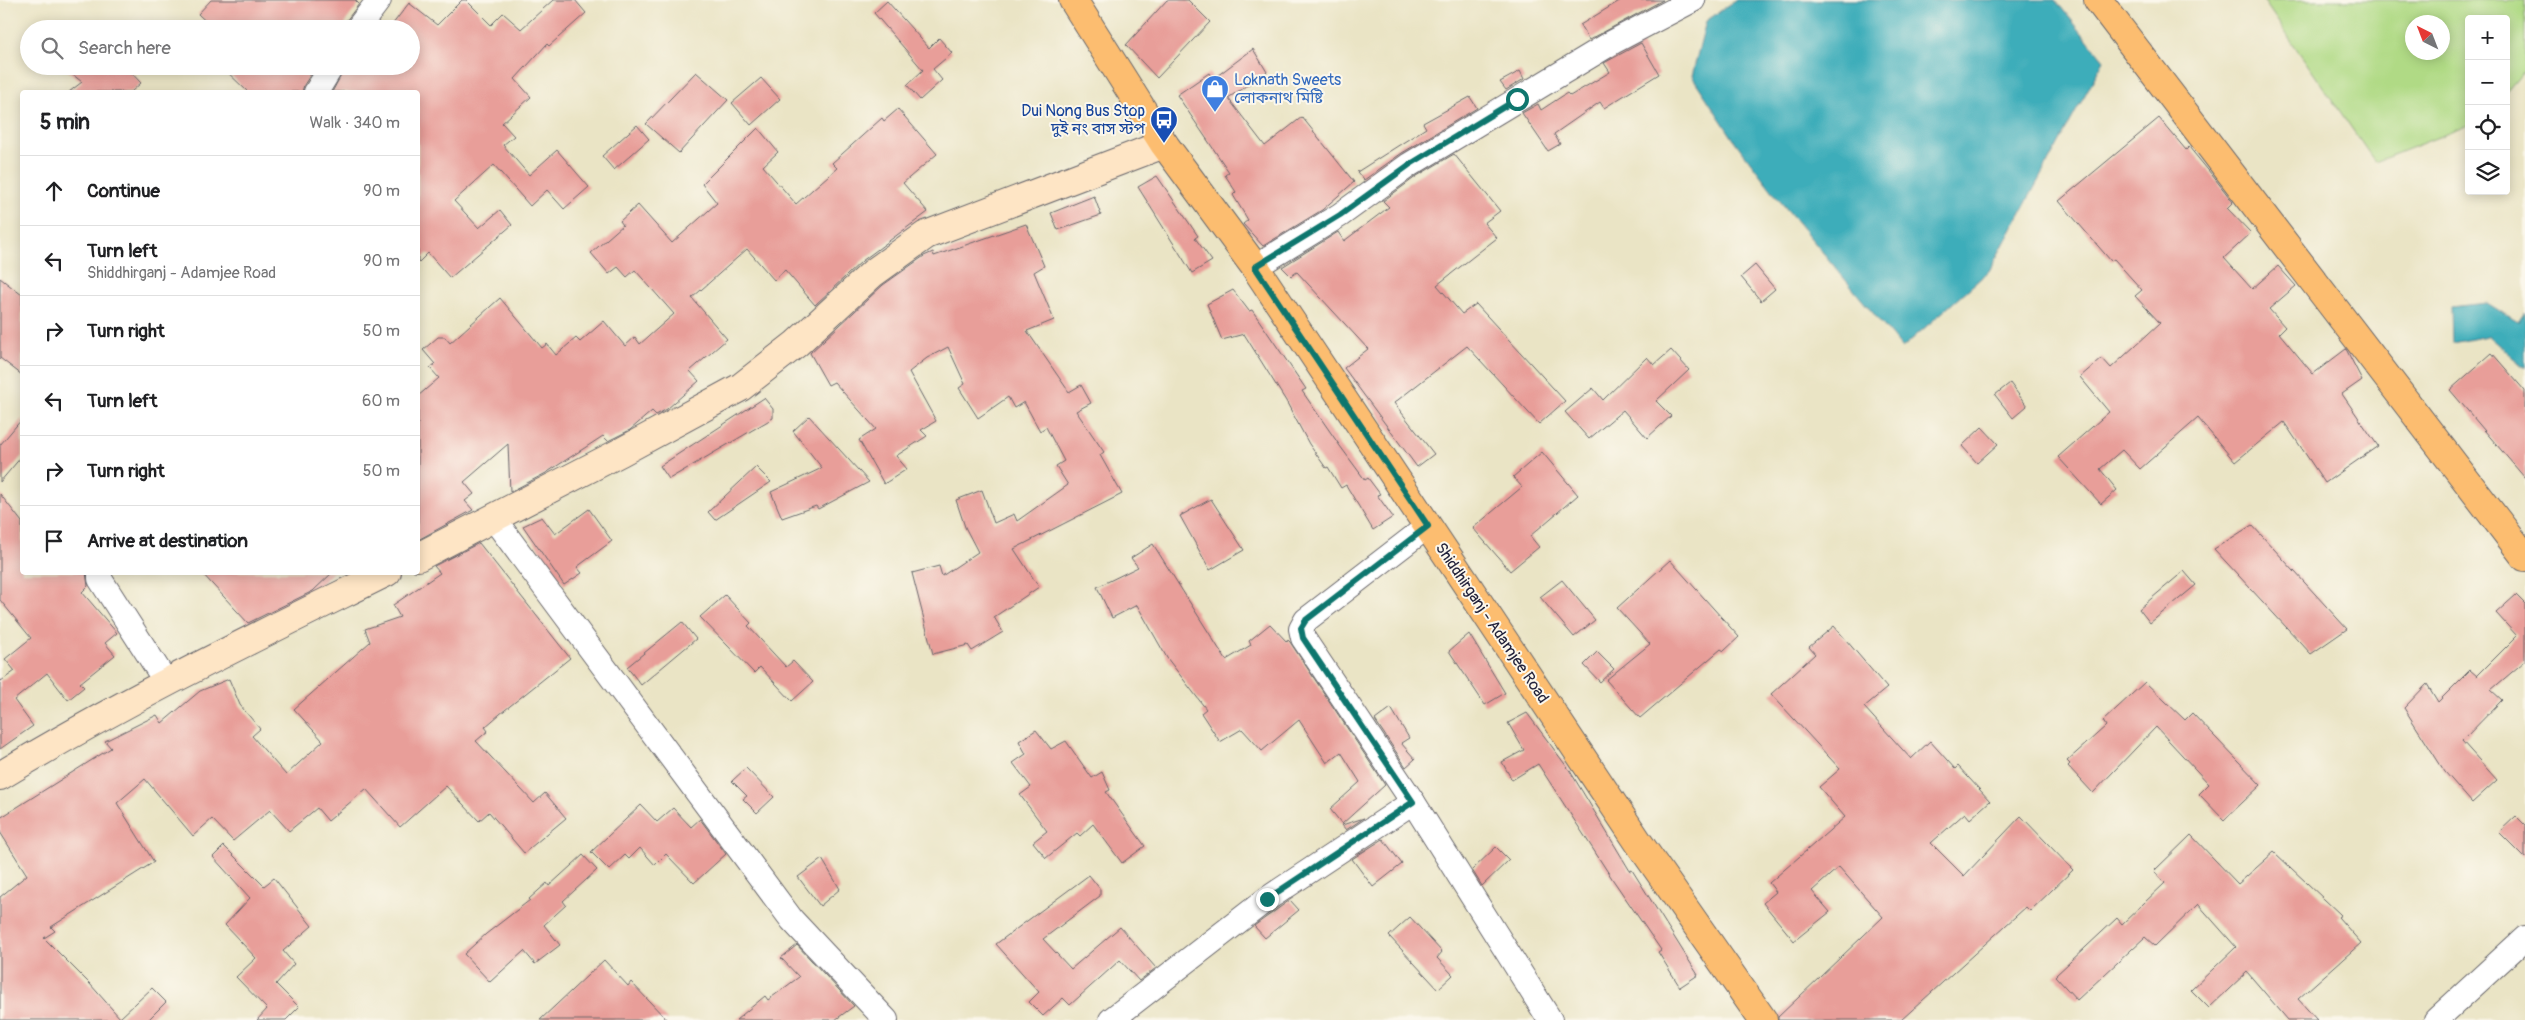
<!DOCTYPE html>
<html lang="en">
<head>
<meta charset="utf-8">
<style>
  body { margin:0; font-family:Pangolin,"Noto Sans Bengali",sans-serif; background:#f2f2f2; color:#202124 }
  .controls { position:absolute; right:15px; top:15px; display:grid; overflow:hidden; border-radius:5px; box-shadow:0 2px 12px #0003 }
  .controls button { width:45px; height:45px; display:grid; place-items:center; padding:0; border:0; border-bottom:1px solid #e0e0e0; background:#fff; color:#202124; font:25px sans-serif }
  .compass { position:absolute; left:2405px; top:15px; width:45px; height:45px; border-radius:50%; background:#fff; box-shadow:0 2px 12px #0003; rotate:318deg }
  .stop { position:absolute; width:15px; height:15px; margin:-11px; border:4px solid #0f766e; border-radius:50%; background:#fff }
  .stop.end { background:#0f766e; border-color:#fff; box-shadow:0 1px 5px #0008 }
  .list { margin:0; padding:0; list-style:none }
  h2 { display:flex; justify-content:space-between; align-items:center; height:65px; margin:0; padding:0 20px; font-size:21px }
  h2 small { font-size:16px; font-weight:400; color:#757577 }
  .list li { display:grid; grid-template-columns:32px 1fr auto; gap:15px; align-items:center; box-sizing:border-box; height:70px; padding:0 20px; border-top:1px solid #e0e0e0 }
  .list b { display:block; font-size:19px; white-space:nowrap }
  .list p { margin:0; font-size:16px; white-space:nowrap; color:#757577 }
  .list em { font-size:16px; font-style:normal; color:#757577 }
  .icon { flex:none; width:28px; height:28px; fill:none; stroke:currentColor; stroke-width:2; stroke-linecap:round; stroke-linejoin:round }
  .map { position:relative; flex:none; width:2525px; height:1020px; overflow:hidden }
  .search { position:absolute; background:#fff; box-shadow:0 2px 12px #0003; left:20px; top:20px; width:400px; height:55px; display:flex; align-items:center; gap:12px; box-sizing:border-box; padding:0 18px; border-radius:28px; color:#757577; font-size:19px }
  .panel { position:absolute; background:#fff; box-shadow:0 2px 12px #0003; left:20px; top:90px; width:400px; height:485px; border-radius:5px }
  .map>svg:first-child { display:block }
</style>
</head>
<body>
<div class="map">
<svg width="2525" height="1020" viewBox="0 0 2525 1020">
  <rect width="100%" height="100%" fill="#fbf7ec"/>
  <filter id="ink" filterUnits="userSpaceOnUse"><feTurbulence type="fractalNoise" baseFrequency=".02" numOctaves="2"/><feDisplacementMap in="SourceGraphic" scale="10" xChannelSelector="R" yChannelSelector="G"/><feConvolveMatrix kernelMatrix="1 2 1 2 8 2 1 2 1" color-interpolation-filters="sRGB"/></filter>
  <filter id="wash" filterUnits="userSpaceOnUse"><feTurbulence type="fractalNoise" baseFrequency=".0096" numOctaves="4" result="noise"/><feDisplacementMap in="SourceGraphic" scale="20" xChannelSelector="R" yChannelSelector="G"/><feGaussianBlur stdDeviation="1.12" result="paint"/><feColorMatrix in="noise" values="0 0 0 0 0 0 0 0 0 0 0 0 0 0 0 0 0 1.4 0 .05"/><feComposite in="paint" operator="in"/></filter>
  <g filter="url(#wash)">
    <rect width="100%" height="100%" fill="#eae4c5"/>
    <path fill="#b0da85" stroke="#697e60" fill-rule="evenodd" d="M2263 0H2525V70L2506 92V19H2469V125L2375 162ZM2412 22H2442V52H2412Z"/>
    <g fill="#3eadba" stroke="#30687a">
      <polygon points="1736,0 2055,0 2104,60 1989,271 1902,348 1780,201 1736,143 1692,76 1706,21"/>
      <polygon points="2487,303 2518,322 2525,312 2525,368 2488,336 2452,343 2451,307"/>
    </g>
    <g id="blocks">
      <g fill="#e89e99">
        <polygon points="211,0 355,0 359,4 346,21 344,29 214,29 198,14"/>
        <polygon points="462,0 466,0 491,25 503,13 521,29 553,0 575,0 586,13 549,46 547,44 515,79 531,97 502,123 514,136 503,145 529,175 557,150 589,187 564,209 547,190 530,206 494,165 454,201 479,228 500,210 512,225 450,278 428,253 418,263 418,92 332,92 346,66 411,66 411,29 389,29 409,3 437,25"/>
        <polygon points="1167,0 1188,0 1210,22 1157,78 1126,45"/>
        <polygon points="1621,0 1663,0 1589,40 1580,25"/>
        <polygon points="887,1 929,48 939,38 952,53 933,69 942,80 920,100 907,85 923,70 874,13"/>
        <polygon points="1641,43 1659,74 1604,108 1600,102 1554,134 1560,144 1548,151 1522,113 1538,104 1541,110 1567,93 1570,96 1610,72 1604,63"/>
        <polygon points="1253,49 1267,72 1228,98 1265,146 1302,117 1354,182 1322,210 1263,246 1243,224 1248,220 1233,195 1236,192 1225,175 1229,172 1177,95 1209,73 1213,79"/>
        <polygon points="62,66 125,66 141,83 131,92 69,92 82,82"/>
        <polygon points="221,66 316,66 304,85 302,92 248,92"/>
        <polygon points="1520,71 1524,79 1506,90 1500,82"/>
        <polygon points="696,72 728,100 679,153 646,124"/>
        <polygon points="761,78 780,99 751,125 732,103"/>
        <polygon points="1470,97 1477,108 1402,153 1364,180 1357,172 1426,128 1423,123"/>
        <polygon points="898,109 937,154 903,183 928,212 862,261 815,305 785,270 774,280 747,249 692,298 727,339 690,371 699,381 667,409 656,415 652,411 630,430 608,441 603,436 546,473 510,492 508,444 464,482 474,494 465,501 473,510 418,540 418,396 439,378 430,368 435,364 423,350 438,337 445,337 450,343 500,298 542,348 547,344 556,355 576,338 580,342 604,321 625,346 635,337 640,344 674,314 635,270 627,277 618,267 609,274 591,253 623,225 620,221 638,205 672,243 717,203 702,184 758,128 778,152 763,166 796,204 837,168 832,163 882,118 884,121"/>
        <polygon points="2159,118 2186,150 2189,147 2212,175 2233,202 2227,208 2251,233 2224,258 2252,289 2278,266 2296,286 2269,309 2285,327 2279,333 2313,374 2346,349 2362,380 2342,394 2378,446 2325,483 2284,422 2235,462 2198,418 2140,469 2122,450 2100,469 2117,490 2101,504 2058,457 2109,412 2080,377 2102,358 2111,368 2160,323 2135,296 2142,290 2114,259 2111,261 2059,201"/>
        <polygon points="637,125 649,139 614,170 602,156"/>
        <polygon points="1454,154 1500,211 1484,223 1497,238 1437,285 1462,314 1476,304 1565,401 1539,424 1467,346 1394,403 1434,454 1417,467 1344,368 1368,349 1297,272 1291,276 1282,267 1338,232 1344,241 1389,207 1383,201 1417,176"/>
        <polygon points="1157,176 1198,236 1195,238 1212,261 1192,273 1138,187"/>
        <polygon points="1094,196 1101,215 1058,230 1051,213"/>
        <polygon points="1026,224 1044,266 1034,272 1054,320 1027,331 1069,392 1081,385 1091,403 1076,411 1104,452 1100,455 1122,494 1014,549 1039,587 994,617 1003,632 972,651 968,645 933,654 912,573 939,566 942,576 978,552 965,527 956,500 982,490 994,523 1014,514 1017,521 1068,485 1056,466 1064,461 1046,427 1040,431 1024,402 1014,408 1008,397 978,418 959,388 965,384 948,347 927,358 909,372 936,421 921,430 927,436 896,456 907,469 884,484 859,440 876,429 834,382 828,385 810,353 883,285 924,256 933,252 934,256"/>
        <polygon points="1755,265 1775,289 1761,301 1741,277"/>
        <polygon points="0,278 22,295 22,375 0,358"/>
        <polygon points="1233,290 1249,311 1252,310 1306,389 1302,391 1340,446 1365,480 1368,478 1380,494 1377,495 1393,517 1373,530 1346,485 1341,488 1328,467 1326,468 1309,444 1286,401 1244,334 1222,340 1207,304"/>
        <polygon points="1671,350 1689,370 1656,401 1671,416 1647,438 1623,410 1589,439 1565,412 1593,388 1603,400 1647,357 1654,365"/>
        <polygon points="2492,353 2525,391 2525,478 2450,390"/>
        <polygon points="2010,383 2027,406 2013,418 1995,395"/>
        <polygon points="764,398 773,409 773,418 669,479 660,466"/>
        <polygon points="809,416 869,482 818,509 816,506 782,518 771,492 822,468 793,431"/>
        <polygon points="22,419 22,456 0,482 0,445"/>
        <polygon points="1982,427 1998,444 1977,463 1962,446"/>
        <polygon points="1542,452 1578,495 1530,536 1539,547 1510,571 1473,528 1522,487 1513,477"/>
        <polygon points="756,467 771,482 715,520 708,512"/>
        <polygon points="0,494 22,522 22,572 86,572 88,586 82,592 117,633 105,643 115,655 80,683 84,687 68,700 47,673 14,700 33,726 0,749 0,679 1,681 15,671 5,659 31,638 0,600"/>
        <polygon points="1211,499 1244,550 1210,570 1180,516"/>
        <polygon points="589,509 612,541 577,567 582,573 564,585 523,526 542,517 555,534"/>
        <polygon points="2252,525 2347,629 2311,654 2214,549"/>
        <polygon points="479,543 570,658 500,714 485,727 488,731 476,741 534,803 545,793 566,818 524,853 489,812 479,821 446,786 400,827 366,789 328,821 317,808 289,831 270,810 233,841 212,819 193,836 145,779 117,803 154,862 51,927 55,931 44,938 90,984 120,1018 152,988 166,1002 148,1020 0,1020 0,897 27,875 0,832 0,818 111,748 105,741 157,715 162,723 200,691 229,679 240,705 260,729 252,736 286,775 323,741 294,709 370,642 365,629 400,617 393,605 440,573 434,566"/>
        <polygon points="1153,544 1226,660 1251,645 1249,641 1270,624 1287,642 1288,640 1290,642 1385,785 1342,824 1330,809 1360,782 1341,752 1327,763 1299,720 1262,751 1242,729 1220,742 1201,713 1206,709 1167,658 1137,605 1112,618 1097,587 1138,567 1131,558"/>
        <polygon points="1670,560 1739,637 1724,651 1721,649 1640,718 1606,680 1650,644 1617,608"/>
        <polygon points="2184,571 2196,585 2150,623 2139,609"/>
        <polygon points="201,572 333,572 313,591 248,623"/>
        <polygon points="1562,580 1595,620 1574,637 1540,597"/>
        <polygon points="725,595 751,623 748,626 786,667 793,661 813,682 792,701 760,667 754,673 700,617"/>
        <polygon points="2516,595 2525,604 2525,661 2491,690 2502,700 2462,741 2497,780 2472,803 2445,772 2404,708 2427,684 2438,702 2470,670 2477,676 2517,636 2496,613"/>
        <polygon points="682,622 696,639 641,685 627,667"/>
        <polygon points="1834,626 1887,688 1864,707 1911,759 1930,741 1955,769 1958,766 1990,801 1970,819 1965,813 1931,843 1964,876 2021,816 2073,870 2030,911 2026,907 1901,1020 1778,1020 1778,1017 1883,917 1839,867 1812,891 1830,912 1794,941 1763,903 1776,892 1769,883 1845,817 1819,787 1840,769 1771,694 1815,654 1809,647"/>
        <polygon points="1469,634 1505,693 1485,705 1449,651"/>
        <polygon points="1597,652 1614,669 1600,682 1584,665"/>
        <polygon points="2145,682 2185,720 2192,713 2261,785 2224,820 2199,794 2209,784 2156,727 2093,793 2068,766 2070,764 2067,761 2106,726 2103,721"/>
        <polygon points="1391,708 1409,738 1401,743 1415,759 1406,767 1375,720"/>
        <polygon points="1527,713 1570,771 1630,871 1632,870 1698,975 1680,987 1658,952 1661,950 1613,880 1538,764 1512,780 1502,762 1524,750 1508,723"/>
        <polygon points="1036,730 1051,749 1066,741 1092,778 1102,772 1110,790 1106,792 1145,846 1122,863 1093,824 1080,836 1077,833 1046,858 1033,842 1047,831 1020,795 1031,787 1013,763 1026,754 1019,741"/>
        <polygon points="746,768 774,797 757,813 743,799 747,796 732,781"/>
        <polygon points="641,805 657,822 673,808 691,827 700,819 726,854 694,883 666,854 655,865 640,848 629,859 625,855 609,870 591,852"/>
        <polygon points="2516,816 2525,825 2525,858 2499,832"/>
        <polygon points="1364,818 1346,830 1342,825"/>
        <polygon points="2191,835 2238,884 2274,852 2341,915 2338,917 2361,943 2298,999 2317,1020 2288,1020 2247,972 2209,1008 2191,990 2236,947 2198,904 2155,946 2145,937 2077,1000 2055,976 2117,918 2122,924 2165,883 2154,871"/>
        <polygon points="1383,839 1402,864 1373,887 1352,859"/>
        <polygon points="224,846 264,886 274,878 312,926 283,951 294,964 276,984 299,1007 286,1020 257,1020 267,1009 236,977 256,958 225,925 250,898 213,857"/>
        <polygon points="1496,847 1509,860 1482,886 1472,870"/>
        <polygon points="583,855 597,870 563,901 566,905 544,925 560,945 535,964 524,951 490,982 464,954 486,934 530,900 529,899 547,883 549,886"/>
        <polygon points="822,859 840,889 820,906 798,877"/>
        <polygon points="1089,875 1100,889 1100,896 1043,939 1071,969 1120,927 1156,968 1139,981 1120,960 1070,1005 1063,998 1043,1016 1029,1002 1039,992 996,944"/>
        <polygon points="1290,900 1299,910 1265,938 1254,926"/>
        <polygon points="1410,917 1442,952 1437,958 1453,975 1438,989 1389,936"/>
        <polygon points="797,945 854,1006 835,1020 736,1020 765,996 768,1000 799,977 781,958"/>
        <polygon points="604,960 628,986 631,982 667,1020 540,1020"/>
      </g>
    </g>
  </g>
  <g filter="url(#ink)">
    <use href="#blocks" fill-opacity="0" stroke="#68666b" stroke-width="1"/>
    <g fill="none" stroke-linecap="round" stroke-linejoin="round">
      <defs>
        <g id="street">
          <polyline points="357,29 379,0"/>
          <polyline points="316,92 332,66"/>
          <polyline points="1255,267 1340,215 1409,165 1613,42 1693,0"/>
          <polyline points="494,519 792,920 886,1020"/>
          <polyline points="1428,526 1306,620 1301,629 1303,638 1413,802 1550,1020"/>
          <polyline points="100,572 100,579 166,682"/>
          <polyline points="1111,1020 1267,899 1413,802"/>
          <polyline points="2436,1020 2525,938"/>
        </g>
        <g id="secondary">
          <polyline points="418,557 621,452 741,387 796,344 873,273 926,235 1164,144"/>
          <path d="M0 776C125 700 256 637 387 572"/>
        </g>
        <g id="primary">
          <polyline points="1073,0 1164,144 1255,267 1639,843 1763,1020"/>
          <polyline points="2098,0 2525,557"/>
        </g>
      </defs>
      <use href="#street" stroke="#68666b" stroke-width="26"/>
      <use href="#secondary" stroke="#68666b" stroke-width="30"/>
      <use href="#primary" stroke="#68666b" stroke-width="30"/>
      <use href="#street" stroke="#fff" stroke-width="24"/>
      <use href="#secondary" stroke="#fee5c5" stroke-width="28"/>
      <use href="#primary" stroke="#fcbd6f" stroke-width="28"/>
    </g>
  </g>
  <g fill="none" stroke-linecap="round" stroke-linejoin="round" filter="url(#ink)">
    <polyline stroke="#0f766e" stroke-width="6" points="1267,899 1413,802 1303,638 1301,628 1306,620 1428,526 1255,267 1340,215 1409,165 1517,99"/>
  </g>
  <defs>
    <symbol id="shop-pin" viewBox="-11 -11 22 30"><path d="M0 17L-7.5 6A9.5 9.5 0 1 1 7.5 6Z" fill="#3f7fe0" stroke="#fbf7ec"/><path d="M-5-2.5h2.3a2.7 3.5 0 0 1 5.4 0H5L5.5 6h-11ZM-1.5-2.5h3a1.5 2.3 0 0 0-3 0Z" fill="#fff"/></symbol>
    <symbol id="bus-pin" viewBox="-11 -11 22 30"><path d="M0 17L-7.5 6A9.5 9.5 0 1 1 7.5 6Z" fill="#1a4fb4" stroke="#fbf7ec"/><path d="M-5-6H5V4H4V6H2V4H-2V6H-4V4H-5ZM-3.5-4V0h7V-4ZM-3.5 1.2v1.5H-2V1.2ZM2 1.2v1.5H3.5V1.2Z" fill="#fff"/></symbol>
  </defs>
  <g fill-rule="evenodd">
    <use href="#shop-pin" x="1199" y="73" width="32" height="43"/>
    <use href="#bus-pin" x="1148" y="104" width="32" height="43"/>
  </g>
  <g text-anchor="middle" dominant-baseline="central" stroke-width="4" stroke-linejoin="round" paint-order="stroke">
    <g font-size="16" fill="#366cbe" stroke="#fbf7ec" text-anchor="start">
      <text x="1234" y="80">Loknath Sweets<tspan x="1234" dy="18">লোকনাথ মিষ্টি</tspan></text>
    </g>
    <g font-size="16" fill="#164399" stroke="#fbf7ec" text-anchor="end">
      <text x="1145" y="111">Dui Nong Bus Stop<tspan x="1145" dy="18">দুই নং বাস স্টপ</tspan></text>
    </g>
    <g font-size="16" fill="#22223b" stroke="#fbf7ec">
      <text transform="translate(1492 623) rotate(56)">Shiddhirganj - Adamjee Road</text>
    </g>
  </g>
</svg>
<div class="controls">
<button>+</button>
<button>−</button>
<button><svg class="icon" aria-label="locate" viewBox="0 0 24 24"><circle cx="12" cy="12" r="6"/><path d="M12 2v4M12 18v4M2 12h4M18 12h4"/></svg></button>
<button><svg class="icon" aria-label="layers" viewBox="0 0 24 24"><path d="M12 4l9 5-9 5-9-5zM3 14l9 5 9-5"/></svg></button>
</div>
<svg class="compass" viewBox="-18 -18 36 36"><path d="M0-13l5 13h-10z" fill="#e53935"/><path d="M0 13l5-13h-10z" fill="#757577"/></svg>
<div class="stop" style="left:1517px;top:99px"></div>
<div class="stop end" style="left:1267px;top:899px"></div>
<div class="search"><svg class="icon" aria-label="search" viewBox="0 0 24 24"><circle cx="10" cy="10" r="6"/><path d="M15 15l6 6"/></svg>Search here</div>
<section class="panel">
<h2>5 min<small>Walk · 340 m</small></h2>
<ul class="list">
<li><svg class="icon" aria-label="ahead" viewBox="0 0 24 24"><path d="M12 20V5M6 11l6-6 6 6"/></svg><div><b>Continue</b></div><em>90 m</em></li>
<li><svg class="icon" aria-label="left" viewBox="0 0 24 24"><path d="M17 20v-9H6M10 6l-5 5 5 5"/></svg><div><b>Turn left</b><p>Shiddhirganj - Adamjee Road</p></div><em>90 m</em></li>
<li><svg class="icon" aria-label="right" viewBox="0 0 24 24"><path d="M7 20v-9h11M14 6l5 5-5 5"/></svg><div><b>Turn right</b></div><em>50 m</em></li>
<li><svg class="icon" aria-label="left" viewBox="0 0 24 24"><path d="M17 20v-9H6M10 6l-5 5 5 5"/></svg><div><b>Turn left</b></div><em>60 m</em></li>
<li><svg class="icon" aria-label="right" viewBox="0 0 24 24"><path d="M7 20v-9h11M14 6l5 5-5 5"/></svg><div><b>Turn right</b></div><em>50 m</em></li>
<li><svg class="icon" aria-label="arrive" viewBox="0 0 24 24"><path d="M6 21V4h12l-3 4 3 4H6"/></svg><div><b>Arrive at destination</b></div></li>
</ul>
</section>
</div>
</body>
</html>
